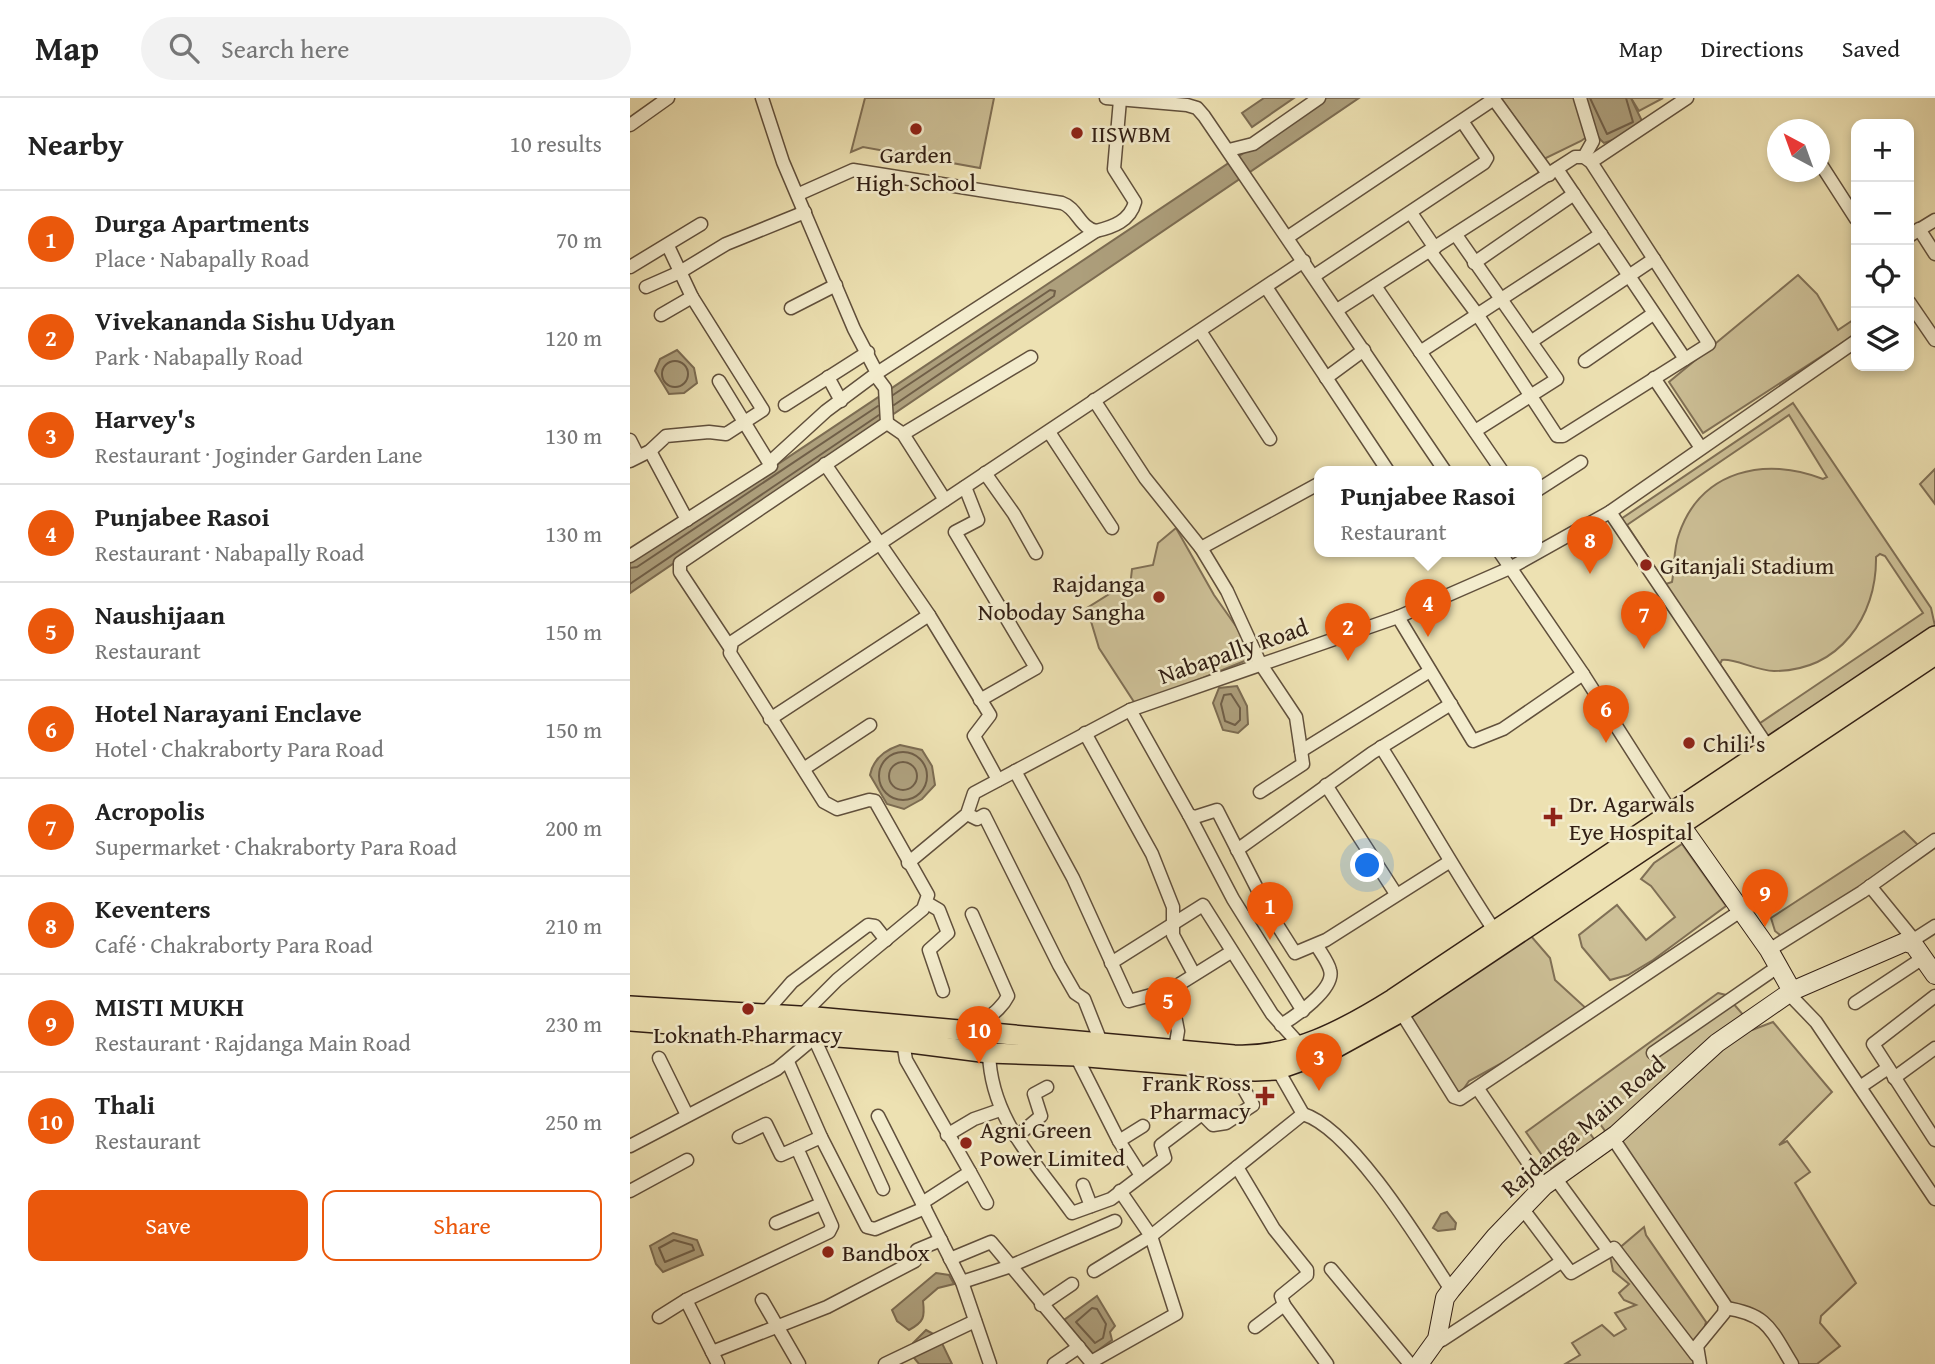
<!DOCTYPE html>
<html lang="en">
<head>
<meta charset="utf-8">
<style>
  body { margin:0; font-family:"Gentium Book Plus",serif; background:#f2f2f2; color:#222 }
  .controls { position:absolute; right:21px; top:21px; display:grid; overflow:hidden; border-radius:14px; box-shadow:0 4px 10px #0003 }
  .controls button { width:63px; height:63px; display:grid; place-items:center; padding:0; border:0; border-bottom:2px solid #e0e0e0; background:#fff; color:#222; font:35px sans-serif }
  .compass { position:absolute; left:1137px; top:21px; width:63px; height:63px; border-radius:50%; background:#fff; box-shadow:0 4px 10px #0003; rotate:319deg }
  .you { position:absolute; left:738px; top:768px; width:24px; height:24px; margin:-18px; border:5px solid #fff; border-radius:50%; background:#1a73e8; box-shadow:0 0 0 10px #1a73e833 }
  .badge { display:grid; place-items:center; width:46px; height:46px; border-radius:50%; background:#ea580c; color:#fff; font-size:23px; font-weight:700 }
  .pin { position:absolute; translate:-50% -58px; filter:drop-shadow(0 2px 4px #0008) }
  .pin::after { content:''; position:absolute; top:37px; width:24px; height:21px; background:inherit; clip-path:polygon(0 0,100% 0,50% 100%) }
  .popup { position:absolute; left:684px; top:368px; width:228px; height:91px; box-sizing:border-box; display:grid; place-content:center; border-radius:14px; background:#fff; filter:drop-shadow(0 2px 5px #0005); font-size:23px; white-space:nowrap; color:#767676 }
  .popup b { font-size:26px; color:#222 }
  .popup::after { content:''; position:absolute; left:50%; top:100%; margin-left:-14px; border:14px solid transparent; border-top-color:#fff }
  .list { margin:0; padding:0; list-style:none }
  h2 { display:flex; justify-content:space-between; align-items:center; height:91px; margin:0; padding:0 28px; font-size:30px }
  h2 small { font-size:23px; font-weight:400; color:#767676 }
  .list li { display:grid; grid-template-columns:46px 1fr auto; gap:21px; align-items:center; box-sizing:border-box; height:98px; padding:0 28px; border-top:2px solid #e0e0e0 }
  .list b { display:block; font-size:26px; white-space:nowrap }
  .list p { margin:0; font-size:23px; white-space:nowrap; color:#767676 }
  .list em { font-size:23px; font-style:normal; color:#767676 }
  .actions { display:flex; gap:14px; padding:21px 28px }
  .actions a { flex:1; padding:16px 0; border:2px solid #ea580c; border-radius:14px; text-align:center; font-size:24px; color:#ea580c }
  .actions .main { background:#ea580c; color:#fff }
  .icon { flex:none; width:38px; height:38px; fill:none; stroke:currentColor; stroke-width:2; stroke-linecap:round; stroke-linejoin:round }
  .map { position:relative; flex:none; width:1305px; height:1266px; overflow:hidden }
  header { display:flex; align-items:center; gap:42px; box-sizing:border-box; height:98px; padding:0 35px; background:#fff; border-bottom:2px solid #e0e0e0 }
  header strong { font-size:33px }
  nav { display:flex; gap:38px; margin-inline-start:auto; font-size:24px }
  .search { width:490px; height:63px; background:#f2f2f2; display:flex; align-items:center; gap:18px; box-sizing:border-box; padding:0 24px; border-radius:38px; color:#767676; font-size:26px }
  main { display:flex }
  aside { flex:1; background:#fff }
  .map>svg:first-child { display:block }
</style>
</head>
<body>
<header>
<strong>Map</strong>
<div class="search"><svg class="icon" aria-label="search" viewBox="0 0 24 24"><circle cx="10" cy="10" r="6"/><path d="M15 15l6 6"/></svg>Search here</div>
<nav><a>Map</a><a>Directions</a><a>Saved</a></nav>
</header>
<main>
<aside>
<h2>Nearby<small>10 results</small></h2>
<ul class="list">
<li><span class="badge">1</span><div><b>Durga Apartments</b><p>Place · Nabapally Road</p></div><em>70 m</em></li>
<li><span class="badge">2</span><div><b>Vivekananda Sishu Udyan</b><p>Park · Nabapally Road</p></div><em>120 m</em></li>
<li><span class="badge">3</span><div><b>Harvey's</b><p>Restaurant · Joginder Garden Lane</p></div><em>130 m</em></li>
<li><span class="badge">4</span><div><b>Punjabee Rasoi</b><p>Restaurant · Nabapally Road</p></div><em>130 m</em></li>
<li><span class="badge">5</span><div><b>Naushijaan</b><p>Restaurant</p></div><em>150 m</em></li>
<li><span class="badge">6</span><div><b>Hotel Narayani Enclave</b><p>Hotel · Chakraborty Para Road</p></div><em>150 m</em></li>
<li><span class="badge">7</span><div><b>Acropolis</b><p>Supermarket · Chakraborty Para Road</p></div><em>200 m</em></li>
<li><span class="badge">8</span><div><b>Keventers</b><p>Café · Chakraborty Para Road</p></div><em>210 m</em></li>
<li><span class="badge">9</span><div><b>MISTI MUKH</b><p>Restaurant · Rajdanga Main Road</p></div><em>230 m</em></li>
<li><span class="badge">10</span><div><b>Thali</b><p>Restaurant</p></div><em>250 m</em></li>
</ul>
<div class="actions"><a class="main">Save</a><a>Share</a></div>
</aside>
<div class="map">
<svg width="1305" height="1266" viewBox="0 0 1305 1266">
  <rect width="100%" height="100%" fill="#ede1b2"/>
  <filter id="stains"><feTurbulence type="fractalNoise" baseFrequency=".00286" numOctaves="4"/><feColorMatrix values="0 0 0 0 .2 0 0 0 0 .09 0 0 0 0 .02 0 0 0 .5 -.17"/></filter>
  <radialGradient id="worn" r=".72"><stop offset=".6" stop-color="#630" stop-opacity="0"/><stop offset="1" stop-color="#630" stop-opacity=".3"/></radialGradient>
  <g fill="#cdc097" stroke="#807056" stroke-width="2" fill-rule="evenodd">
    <polygon points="235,0 364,0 350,70 233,49 221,54"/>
    <polygon points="871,0 954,0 965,33 951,43 914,61"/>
    <polygon points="1001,0 1033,0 1009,13"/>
    <polygon points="1168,177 1187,196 1208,232 1226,220 1226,236 1073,335 1039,284"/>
    <path d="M1163 305 1301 510 1305 528 1131 646 982 427ZM1159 317 1197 379 1193 381C1136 358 1071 372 1049 436 1043 452 1045 468 1042 484L1036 486 997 427ZM1250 456 1255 458 1293 515 1130 625 1090 566 1092 562C1104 560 1127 573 1144 573 1209 573 1247 519 1246 459Z"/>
    <polygon points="1305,371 1305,406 1290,386"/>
    <polygon points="546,430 584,497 627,558 506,607 469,550 457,510 481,495 500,489 502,471 523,467 528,445"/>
    <polygon points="1274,733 1290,749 1155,841 1145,833 1141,820"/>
    <polygon points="1052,746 1096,808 1023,862 998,877 980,882 952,849 949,837 987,807 1016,842 1045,819 1021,788 1011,781 1024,765"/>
    <polygon points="894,830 920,860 925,882 959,913 919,939 839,983 828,999 771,914"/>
    <polygon points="1088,895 1096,897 1121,926 1118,928 1122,932 1143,924 1202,994 1149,1047 1157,1043 1180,1074 1165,1085 1226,1185 1191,1218 1190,1225 1210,1248 1187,1266 1163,1266 1136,1230 1095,1201 970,1026 959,1034 966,1044 921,1070 896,1034"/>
    <polygon points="1014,1129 1016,1137 1076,1224 1068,1253 1072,1266 935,1266 950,1257 942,1245 972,1227 984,1238 996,1231 985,1215 1006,1207 994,1202 989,1195 999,1186 983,1173 980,1158"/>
  </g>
  <g fill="#ad9f7c" stroke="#7c6c52" stroke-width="2">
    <polygon points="634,0 664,0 622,29 612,15"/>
    <polygon points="696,0 729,0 0,495 0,465"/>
    <path d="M954 0H1001L1012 23 1000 36 974 45C962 36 958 15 954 0Z"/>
    <polygon points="47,252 64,270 67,285 54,295 39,296 25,273 30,261"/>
    <polygon points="607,588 617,608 618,626 608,635 593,632 583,605 589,590"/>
    <path d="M270 647 292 652 302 668 305 687 292 701 274 711 257 706 240 677C243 661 255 652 270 647Z"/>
    <polygon points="817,1114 826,1125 825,1131 808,1133 803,1130 811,1116"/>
    <polygon points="43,1135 67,1142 73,1157 33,1174 26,1166 20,1148"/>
    <path d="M306 1175 319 1177 324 1186 308 1190 293 1203C295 1219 294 1224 279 1232L267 1223 262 1212Z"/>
    <polygon points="467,1198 485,1228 480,1234 482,1242 463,1256 434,1222"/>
    <polygon points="296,1232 309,1239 322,1266 289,1266 280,1255 283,1245"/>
  </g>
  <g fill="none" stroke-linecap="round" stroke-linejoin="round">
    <g stroke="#705f48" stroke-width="2">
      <polyline points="960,0 977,36 1003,24 996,0"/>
      <circle cx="45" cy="276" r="13"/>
      <polyline points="263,297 420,192 425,193 424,198 264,307"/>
      <polyline points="0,470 7,469 248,308"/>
      <polyline points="0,486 249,317"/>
      <polygon points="601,596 610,610 610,622 605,627 595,623 591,606 594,597"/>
      <circle cx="273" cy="678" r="24"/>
      <circle cx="273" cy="678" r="14"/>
      <polygon points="44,1142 62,1147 64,1152 35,1164 29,1150"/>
      <polygon points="462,1210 467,1211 476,1226 473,1240 465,1245 446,1224"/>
    </g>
    <defs>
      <g id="street">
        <polyline points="132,0 153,64 224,231 247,275 196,313 139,365"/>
        <polyline points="476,0 557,7 567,10 574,18 815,373"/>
        <polyline points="863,0 919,77"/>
        <polyline points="950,0 963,43 954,59"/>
        <polyline points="0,27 38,0"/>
        <polyline points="1167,31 1168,32"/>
        <polyline points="599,52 623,46 689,0"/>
        <polyline points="961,64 1057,0"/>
        <polyline points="1190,65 1226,121"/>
        <polyline points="927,71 1055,261"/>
        <path d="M169 96 223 72 432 105C447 110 450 130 466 133"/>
        <polyline points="781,115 805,150"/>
        <polyline points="1289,131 1305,156"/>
        <polyline points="826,137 927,281 845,333"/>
        <polyline points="1279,138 1305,122"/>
        <polyline points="658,139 864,1"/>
        <polyline points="844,165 944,96"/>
        <polyline points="0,169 71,126"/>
        <polyline points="684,178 854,65 857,60 832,23"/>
        <polyline points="745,188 872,373"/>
        <polyline points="16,189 50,174 96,146 175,114"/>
        <polyline points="636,189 758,373"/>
        <polyline points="1279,204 1305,242"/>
        <polyline points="161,210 206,187"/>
        <polyline points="707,212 945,59 954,59 961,64 1079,246 933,338 927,338 847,216 800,153"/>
        <polyline points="31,217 62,199"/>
        <polyline points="570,233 640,341"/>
        <polyline points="902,243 1024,161"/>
        <polyline points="790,254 971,136"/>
        <polyline points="955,263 1023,216"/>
        <path d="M247 275 466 133C483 129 500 123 505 104L484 71 490 2"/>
        <polyline points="198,279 211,303"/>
        <polyline points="696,280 734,252"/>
        <polyline points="1024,280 1071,350"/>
        <polyline points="464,302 515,380 571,450 690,385"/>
        <polyline points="155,307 238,254"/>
        <polyline points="257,325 273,336 315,402"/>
        <polyline points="419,334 482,430"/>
        <polyline points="273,336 401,259"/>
        <polyline points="0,342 8,358"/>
        <polyline points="20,353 57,422"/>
        <polyline points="0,363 20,353 36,338 79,334 96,336 133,312 62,199 38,148"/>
        <polyline points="195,366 299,517 360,617 344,638 368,682"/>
        <polyline points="355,375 384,416 406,455"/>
        <polyline points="335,389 348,422 325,434 406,570 350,602"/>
        <polyline points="906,393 951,364"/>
        <polyline points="980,414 1138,649"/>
        <polyline points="571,450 597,493 630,565 666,619 673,666 630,694"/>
        <polyline points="869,453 953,576 1041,714"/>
        <polyline points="0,458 141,368 89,283"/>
        <polyline points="768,519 843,643 873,631 953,576"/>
        <polyline points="99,548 50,474 50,465 257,325 255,290 246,278"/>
        <polyline points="500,612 559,717 565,719 587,712 639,814 665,855 696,842 819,764"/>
        <polyline points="140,621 299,517"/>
        <polyline points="455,635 522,756 543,809 543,837 564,876"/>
        <path d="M751 649C790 710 824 772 864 832"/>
        <polyline points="671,653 800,573"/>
        <polyline points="175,670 240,627"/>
        <polyline points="385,673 443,780 499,903 540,892 601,854"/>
        <polyline points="696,687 766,796"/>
        <polyline points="337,716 347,721 354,717 429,867 445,895 454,901 471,944"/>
        <polyline points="559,717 603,801 673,913"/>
        <polyline points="607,752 742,655 821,606"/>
        <polyline points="278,765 337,716 344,695 500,612 768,519 880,470 980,414 1226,243"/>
        <polyline points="1240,788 1284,842"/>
        <polyline points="297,805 309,812 318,835 299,852 313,893"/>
        <polyline points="1280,844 1305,828"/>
        <polyline points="1139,852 1232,794 1305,742"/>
        <polyline points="481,865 573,807 642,916 670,947"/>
        <polyline points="540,892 548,933 545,951"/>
        <polyline points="1160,897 1186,924 1305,1101"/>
        <polyline points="1305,898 1243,946 1305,1042"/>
        <polyline points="1225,905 1293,860"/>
        <polyline points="771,914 824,999 830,1001 1112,812"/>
        <polyline points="134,916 162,884 238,827 245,828 256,842"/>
        <polyline points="170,919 207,882 293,811 298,797 245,703 239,702 207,711 194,704 100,555 102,544 674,163"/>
        <path d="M651 927C664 919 706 891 700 872 698 864 691 855 687 848"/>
        <path d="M342 934C354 921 370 914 378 898L342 816"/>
        <polyline points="184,940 253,1091"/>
        <polyline points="273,944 276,962 340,1074 292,1105"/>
        <path d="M359 955C361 1022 405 1063 442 1115L481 1101 535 1060 531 1047 572 1016 583 1027 596 1025 623 1007 603 972"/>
        <polyline points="1023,955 1149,868"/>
        <polyline points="446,958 489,1043 510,1076"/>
        <polyline points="29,960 57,1017"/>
        <polyline points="158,964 191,1039 237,1129 245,1131 295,1110"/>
        <polyline points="1264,980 1305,950"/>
        <polyline points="1230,989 1258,970"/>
        <polyline points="848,991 914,1088"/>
        <path d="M673 1016C722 1031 792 1147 821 1192"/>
        <polyline points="248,1018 332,1184 360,1266"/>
        <polyline points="317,1037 344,1021 370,1012"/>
        <polyline points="109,1039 136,1026 151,1057 167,1050"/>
        <polyline points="386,1039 411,1018 404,996 417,989"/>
        <polyline points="982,1039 1095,1207 1094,1215 1067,1248 1070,1266"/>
        <polyline points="489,1043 513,1028"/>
        <polyline points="0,1048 147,971 184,940"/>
        <polyline points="607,1069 644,1131 677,1172 677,1177 651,1198 654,1207"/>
        <polyline points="340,1074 357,1105"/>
        <polyline points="926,1081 978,1152"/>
        <polyline points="453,1087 461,1108"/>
        <polyline points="0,1093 57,1062"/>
        <polyline points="892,1110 941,1175 984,1150 1066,1257"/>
        <polyline points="146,1125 191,1106"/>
        <polyline points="320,1161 361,1144 461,1264 546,1216 521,1138 673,1016 645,967"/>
        <polyline points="701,1171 780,1266"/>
        <polyline points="464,1173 521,1138 490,1093"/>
        <polyline points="332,1184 378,1169 485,1123"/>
        <polyline points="56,1202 88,1266"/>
        <polyline points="132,1202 169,1266"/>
        <polyline points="411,1207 442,1186"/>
        <path d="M1095 1210C1138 1216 1141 1232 1162 1266"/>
        <polyline points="29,1219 56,1202 199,1134 202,1128 167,1050 191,1039"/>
        <polyline points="625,1229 654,1207 697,1266"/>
        <polyline points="808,1239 812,1242 931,1164"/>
        <polyline points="82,1254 197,1209 285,1163 287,1152 311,1142"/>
        <polyline points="255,1266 345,1223"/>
        <polyline points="424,1266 449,1249"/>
      </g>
      <g id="secondary">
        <polyline points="1043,716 1139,852 1162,893"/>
        <polyline points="789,1266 807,1241 815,1200 821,1192 865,1139 914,1088 987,1036 1087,945 1162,893 1275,844 1284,847 1305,877"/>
      </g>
      <g id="primary">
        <path d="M0 908 186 919 604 957C662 960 715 931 763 901L1305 538"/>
        <polyline points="0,923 273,944 359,955 446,958 625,973 646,972 700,953 771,914 1305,557"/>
      </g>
    </defs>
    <use href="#street" stroke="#61503c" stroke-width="15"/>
    <use href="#secondary" stroke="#321f14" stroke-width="20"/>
    <use href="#primary" stroke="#321f14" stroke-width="22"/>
    <use href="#street" stroke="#f3eccd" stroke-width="12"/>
    <use href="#secondary" stroke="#f3eccd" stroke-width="18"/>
    <use href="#primary" stroke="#ede1b2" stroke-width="19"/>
  </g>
  <g fill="#8f2418" stroke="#f3eccd" stroke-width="2.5">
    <circle cx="286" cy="31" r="7"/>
    <circle cx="447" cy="35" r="7"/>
    <circle cx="1016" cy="467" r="7"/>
    <circle cx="529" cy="499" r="7"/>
    <circle cx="1059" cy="645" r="7"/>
    <path d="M919.5 708.5h7v7h7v7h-7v7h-7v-7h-7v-7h7z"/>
    <circle cx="118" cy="911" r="7"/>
    <path d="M631.5 987.5h7v7h7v7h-7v7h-7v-7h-7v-7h7z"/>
    <circle cx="336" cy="1045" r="7"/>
    <circle cx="198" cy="1154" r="7"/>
  </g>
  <g text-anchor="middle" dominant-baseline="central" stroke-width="5" stroke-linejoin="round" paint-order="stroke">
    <g font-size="24" fill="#321f14" stroke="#f3eccd" text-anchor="start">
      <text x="461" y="35">IISWBM</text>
      <text x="286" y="56" text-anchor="middle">Garden<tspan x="286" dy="28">High School</tspan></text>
      <text x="1030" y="467">Gitanjali Stadium</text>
      <text x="515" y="485" text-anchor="end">Rajdanga<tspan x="515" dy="28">Noboday Sangha</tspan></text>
      <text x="1073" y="645">Chili's</text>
      <text x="939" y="705">Dr. Agarwals<tspan x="939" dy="28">Eye Hospital</tspan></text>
      <text x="118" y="936" text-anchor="middle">Loknath Pharmacy</text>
      <text x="621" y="984" text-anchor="end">Frank Ross<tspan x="621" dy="28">Pharmacy</tspan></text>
      <text x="350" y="1031">Agni Green<tspan x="350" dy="28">Power Limited</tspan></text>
      <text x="212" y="1154">Bandbox</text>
    </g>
    <g font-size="24" fill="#321f14" stroke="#f3eccd">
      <text transform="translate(603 553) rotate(-19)">Nabapally Road</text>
      <text transform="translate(953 1028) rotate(-40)">Rajdanga Main Road</text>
    </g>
  </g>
  <rect width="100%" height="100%" filter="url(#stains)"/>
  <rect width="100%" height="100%" fill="url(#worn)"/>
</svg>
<div class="controls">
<button>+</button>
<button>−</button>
<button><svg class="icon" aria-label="locate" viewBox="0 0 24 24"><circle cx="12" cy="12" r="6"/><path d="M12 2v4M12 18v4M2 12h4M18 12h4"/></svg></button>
<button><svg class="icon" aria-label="layers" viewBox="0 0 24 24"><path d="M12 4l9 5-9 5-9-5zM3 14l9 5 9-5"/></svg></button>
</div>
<svg class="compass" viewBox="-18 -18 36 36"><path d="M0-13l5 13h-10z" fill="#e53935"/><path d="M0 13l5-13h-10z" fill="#767676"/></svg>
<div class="you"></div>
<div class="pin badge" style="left:640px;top:842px">1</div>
<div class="pin badge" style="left:718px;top:563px">2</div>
<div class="pin badge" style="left:689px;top:993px">3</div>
<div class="pin badge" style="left:798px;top:539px">4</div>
<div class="popup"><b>Punjabee Rasoi</b>Restaurant</div>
<div class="pin badge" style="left:538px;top:937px">5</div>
<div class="pin badge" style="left:976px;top:645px">6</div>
<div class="pin badge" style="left:1014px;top:551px">7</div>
<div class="pin badge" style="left:960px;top:476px">8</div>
<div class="pin badge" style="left:1135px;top:829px">9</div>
<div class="pin badge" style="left:349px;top:966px">10</div>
</div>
</main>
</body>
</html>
